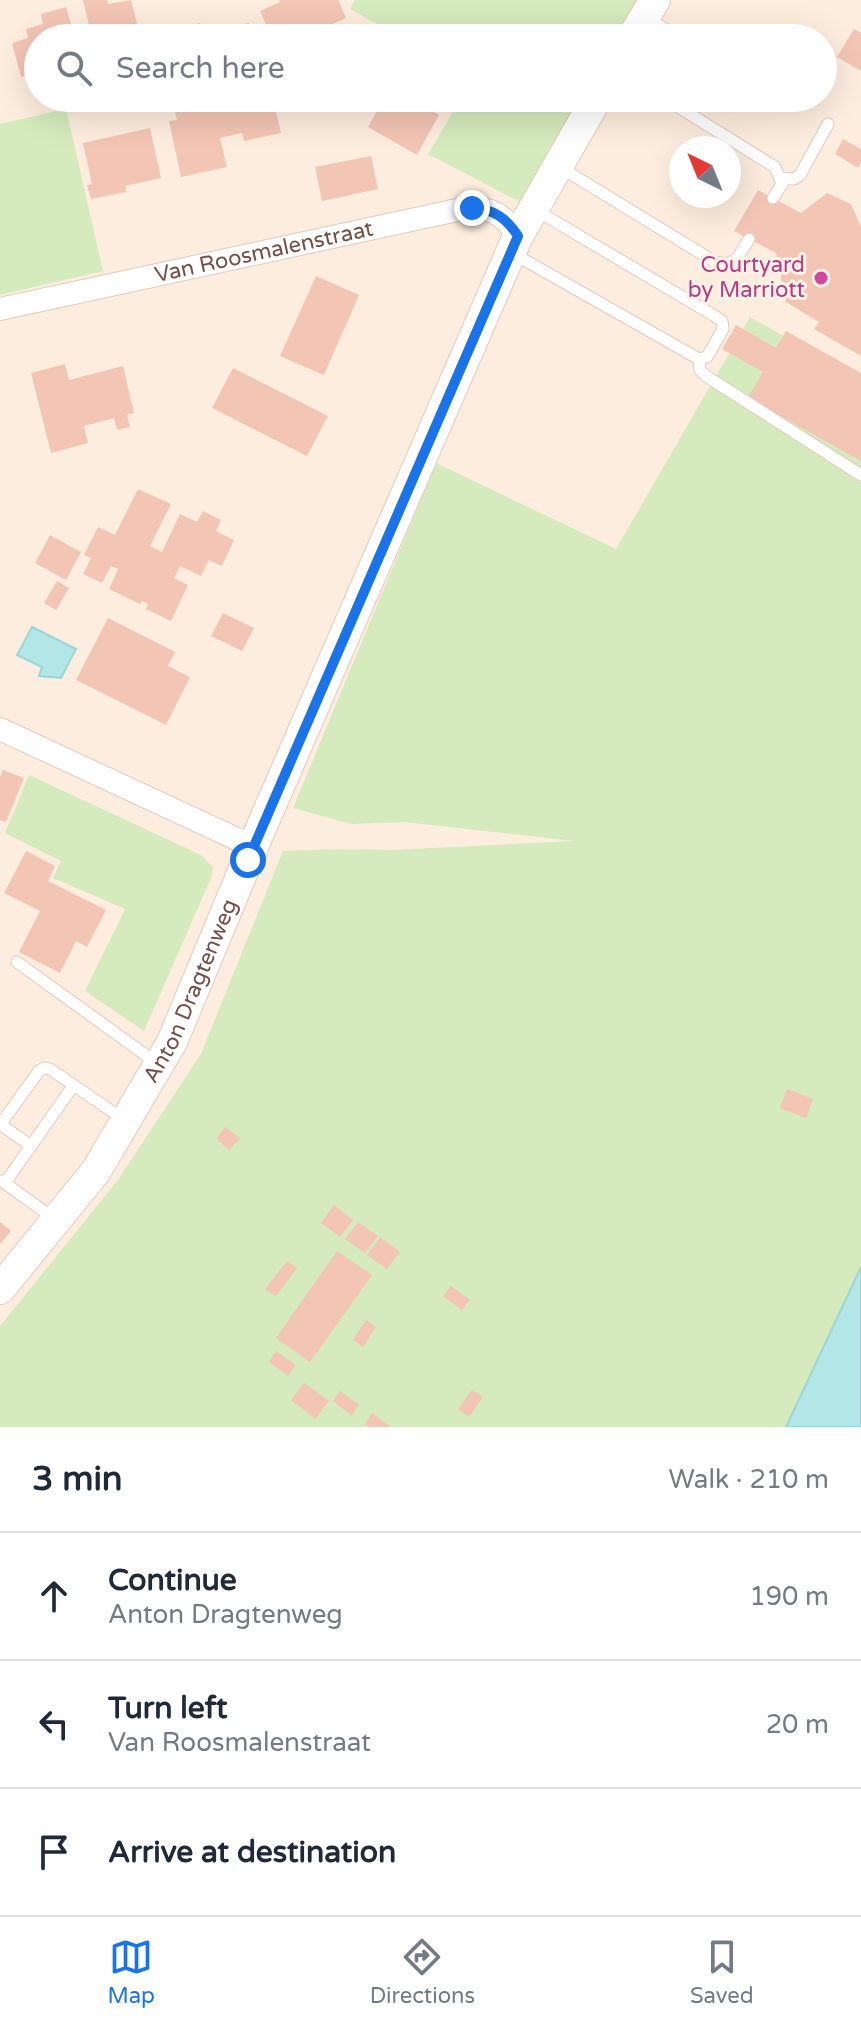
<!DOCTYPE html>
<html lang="en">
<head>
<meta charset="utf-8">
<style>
  body { margin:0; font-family:"Varela Round",sans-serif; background:#f2f2f3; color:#1f2937 }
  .compass { position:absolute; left:669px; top:136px; width:72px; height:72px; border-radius:50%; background:#fff; box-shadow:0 8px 32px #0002; rotate:317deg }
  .stop { position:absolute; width:24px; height:24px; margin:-18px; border:6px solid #1a73e8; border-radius:50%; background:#fff }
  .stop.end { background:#1a73e8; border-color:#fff; box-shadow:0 2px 8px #0008 }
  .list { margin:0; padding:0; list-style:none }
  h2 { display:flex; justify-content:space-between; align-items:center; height:104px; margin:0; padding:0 32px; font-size:34px }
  h2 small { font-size:26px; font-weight:400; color:#747a83 }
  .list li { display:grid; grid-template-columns:52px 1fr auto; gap:24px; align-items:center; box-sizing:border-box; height:128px; padding:0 32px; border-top:2px solid #e0e1e3 }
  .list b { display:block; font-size:30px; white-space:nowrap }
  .list p { margin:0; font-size:26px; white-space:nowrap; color:#747a83 }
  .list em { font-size:26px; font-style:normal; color:#747a83 }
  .icon { flex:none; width:44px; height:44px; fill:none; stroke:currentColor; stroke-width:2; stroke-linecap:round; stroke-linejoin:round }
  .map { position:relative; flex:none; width:861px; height:1427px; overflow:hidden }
  .search { position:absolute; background:#fff; box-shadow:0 8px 32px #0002; left:24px; right:24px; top:24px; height:88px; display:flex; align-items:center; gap:20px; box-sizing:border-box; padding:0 28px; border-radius:44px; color:#747a83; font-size:30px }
  .sheet { height:488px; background:#fff }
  nav { display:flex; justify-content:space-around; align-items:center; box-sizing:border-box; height:112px; border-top:2px solid #e0e1e3; background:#fff; font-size:22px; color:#747a83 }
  nav a { display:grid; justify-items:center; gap:4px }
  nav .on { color:#1a73e8 }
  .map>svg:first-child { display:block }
</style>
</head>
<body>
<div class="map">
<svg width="861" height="1427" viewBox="0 0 861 1427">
  <rect width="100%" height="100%" fill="#fdedde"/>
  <g fill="#d5eabd">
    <polygon points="355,0 640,0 619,38 402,38 350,9"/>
    <polygon points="461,98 586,98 528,206 428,154"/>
    <polygon points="66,109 103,271 0,295 0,124"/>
    <polygon points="750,317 861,380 861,1267 786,1427 0,1427 0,1326 117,1181 201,1054 283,851 338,849 393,850 575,841 405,822 351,824 293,808 436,463 616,549"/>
    <polygon points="29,775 201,855 213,867 211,878 144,1031 85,991 125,909 53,878 61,861 5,833"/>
  </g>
  <g fill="#b3e6e6" stroke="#99d7d8" stroke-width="2">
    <polygon points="32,627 76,649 61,678 39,676 42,667 17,655"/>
    <polygon points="861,1267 861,1427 786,1427"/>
  </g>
  <g fill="#f3c5b5">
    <polygon points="83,0 107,0 108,4 131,0 139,31 112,38 92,38"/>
    <polygon points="279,0 338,0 346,18 301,38 272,38 260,11 280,2"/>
    <polygon points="66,7 75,38 38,38 38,73 21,77 12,43 28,38 26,29 43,24 41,14"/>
    <polygon points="200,23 203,32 249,23 251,38 164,38 163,34"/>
    <polygon points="854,29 861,33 861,71 837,57"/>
    <polygon points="193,98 257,98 257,100 273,98 281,133 244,141 242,133 220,138 227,167 181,177 169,121 177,120 173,102"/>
    <polygon points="384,98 424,98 431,102 427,108 439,115 417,155 368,127"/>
    <polygon points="150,128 161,178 125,186 126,192 91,199 87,185 92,184 83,143"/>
    <polygon points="843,139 861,149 861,162 858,168 835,154"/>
    <polygon points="371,156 378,189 322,201 315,167"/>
    <polygon points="758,190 801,213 827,193 851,204 861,227 861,356 814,329 819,322 786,302 776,253 734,231"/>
    <polygon points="316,276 359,295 324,375 280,356"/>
    <polygon points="736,325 776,348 786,331 861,373 861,461 748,398 763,372 722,349"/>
    <polygon points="65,364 69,380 123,366 134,413 127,415 130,427 117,430 114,418 84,426 88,443 51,453 31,373"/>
    <polygon points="233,368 328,416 307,456 212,408"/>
    <polygon points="138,489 171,504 150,546 162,552 180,514 197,522 203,511 221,520 216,531 234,540 222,566 209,560 201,576 180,566 174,578 188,585 171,621 146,609 148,604 142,601 140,604 109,589 118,569 111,566 102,583 83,574 91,558 84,555 98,527 115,535"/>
    <polygon points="50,535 81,552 66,580 35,563"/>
    <polygon points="57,581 69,588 56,610 44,603"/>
    <polygon points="223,613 254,628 242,651 211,636"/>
    <polygon points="108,618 175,652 168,666 190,677 166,725 76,680"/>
    <polygon points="3,770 24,778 6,822 0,820 0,777"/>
    <polygon points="26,851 55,866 48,881 106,910 87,947 76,941 60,973 19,952 40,911 4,893"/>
    <polygon points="787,1089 813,1099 806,1118 780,1108"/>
    <polygon points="226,1127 240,1139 229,1150 216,1138"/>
    <polygon points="334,1205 353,1220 340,1237 321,1223"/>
    <polygon points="0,1222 11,1231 0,1244"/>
    <polygon points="358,1222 378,1236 365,1253 345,1239"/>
    <polygon points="380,1237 400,1252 387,1269 367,1255"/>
    <polygon points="337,1251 372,1275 310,1362 276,1338"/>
    <polygon points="287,1261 297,1268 276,1296 265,1289"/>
    <polygon points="451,1286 470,1300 462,1310 443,1296"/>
    <polygon points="366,1320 376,1327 363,1347 353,1340"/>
    <polygon points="276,1351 296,1365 288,1376 269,1362"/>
    <polygon points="304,1383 329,1401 315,1419 291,1400"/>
    <polygon points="472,1390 483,1397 469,1417 458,1409"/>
    <polygon points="340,1391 359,1405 352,1416 333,1401"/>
    <polygon points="372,1413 391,1427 369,1427 365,1424"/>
  </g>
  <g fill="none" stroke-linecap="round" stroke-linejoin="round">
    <defs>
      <g id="service">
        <polyline points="645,17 675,35"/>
        <polyline points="664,98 775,167 782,184 773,198"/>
        <polyline points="558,166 715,262 727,264 737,259 749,239"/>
        <polyline points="780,178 794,179 800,175 828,124"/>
        <polyline points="512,253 699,359 707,357 723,329 722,321 713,315 534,209"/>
        <polyline points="699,359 700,370 706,376 861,475"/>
        <polyline points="17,962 158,1064"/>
        <polyline points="0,1124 31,1146"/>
        <polyline points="0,1125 39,1071 44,1068 50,1069 123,1119"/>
        <polyline points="2,1181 56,1220"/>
        <polyline points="5,1183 73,1086"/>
      </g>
      <g id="minor">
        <path id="s1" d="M0 309 457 210C487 206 501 210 518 236"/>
        <polyline points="0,729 254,847"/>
      </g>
      <g id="secondary">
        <polyline points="632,38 655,0"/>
        <path id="s2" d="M0 1289 96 1171 172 1042 261 828 518 236 597 98"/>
      </g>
    </defs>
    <use href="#service" stroke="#e3cabd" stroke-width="13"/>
    <use href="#minor" stroke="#e3cabd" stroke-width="24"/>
    <use href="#secondary" stroke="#e8c9ba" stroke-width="32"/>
    <use href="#service" stroke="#fff" stroke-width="11"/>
    <use href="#minor" stroke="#fff" stroke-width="22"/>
    <use href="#secondary" stroke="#fff" stroke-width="30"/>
  </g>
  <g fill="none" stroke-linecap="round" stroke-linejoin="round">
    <path stroke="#1a73e8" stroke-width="10" d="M248 860 518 236C506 218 494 209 472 208"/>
  </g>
  <circle fill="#d1479c" stroke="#fff1e5" stroke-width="3" cx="821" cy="278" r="8"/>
  <g text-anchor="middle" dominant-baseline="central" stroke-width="6" stroke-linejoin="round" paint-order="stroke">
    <g font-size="22" fill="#735046" stroke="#fff1e5">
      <text stroke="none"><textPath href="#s1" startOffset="270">Van Roosmalenstraat</textPath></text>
      <text stroke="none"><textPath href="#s2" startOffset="356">Anton Dragtenweg</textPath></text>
    </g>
    <g font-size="22" fill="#b23c85" stroke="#fff1e5" text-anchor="end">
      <text x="805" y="265">Courtyard<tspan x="805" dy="25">by Marriott</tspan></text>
    </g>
  </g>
</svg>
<svg class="compass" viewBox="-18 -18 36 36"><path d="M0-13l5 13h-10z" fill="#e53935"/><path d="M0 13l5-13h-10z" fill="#747a83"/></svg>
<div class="stop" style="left:248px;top:860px"></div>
<div class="stop end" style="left:472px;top:208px"></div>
<div class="search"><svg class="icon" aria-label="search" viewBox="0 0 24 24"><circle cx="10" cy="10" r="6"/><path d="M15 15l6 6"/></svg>Search here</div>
</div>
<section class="sheet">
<h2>3 min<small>Walk · 210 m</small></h2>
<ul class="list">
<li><svg class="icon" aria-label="ahead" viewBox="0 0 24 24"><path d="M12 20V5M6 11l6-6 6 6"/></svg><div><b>Continue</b><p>Anton Dragtenweg</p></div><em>190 m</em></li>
<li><svg class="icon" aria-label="left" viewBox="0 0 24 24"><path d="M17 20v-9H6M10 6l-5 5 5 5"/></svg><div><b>Turn left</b><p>Van Roosmalenstraat</p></div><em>20 m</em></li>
<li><svg class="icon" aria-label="arrive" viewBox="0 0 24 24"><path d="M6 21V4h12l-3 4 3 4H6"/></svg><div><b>Arrive at destination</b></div></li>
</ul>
</section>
<nav>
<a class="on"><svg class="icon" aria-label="map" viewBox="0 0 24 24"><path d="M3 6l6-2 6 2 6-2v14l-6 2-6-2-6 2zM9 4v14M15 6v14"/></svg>Map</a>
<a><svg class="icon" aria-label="directions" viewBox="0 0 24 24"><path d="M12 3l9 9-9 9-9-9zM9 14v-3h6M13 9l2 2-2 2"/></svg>Directions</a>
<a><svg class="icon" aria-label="saved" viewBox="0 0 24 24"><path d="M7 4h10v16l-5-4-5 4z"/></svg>Saved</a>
</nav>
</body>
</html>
